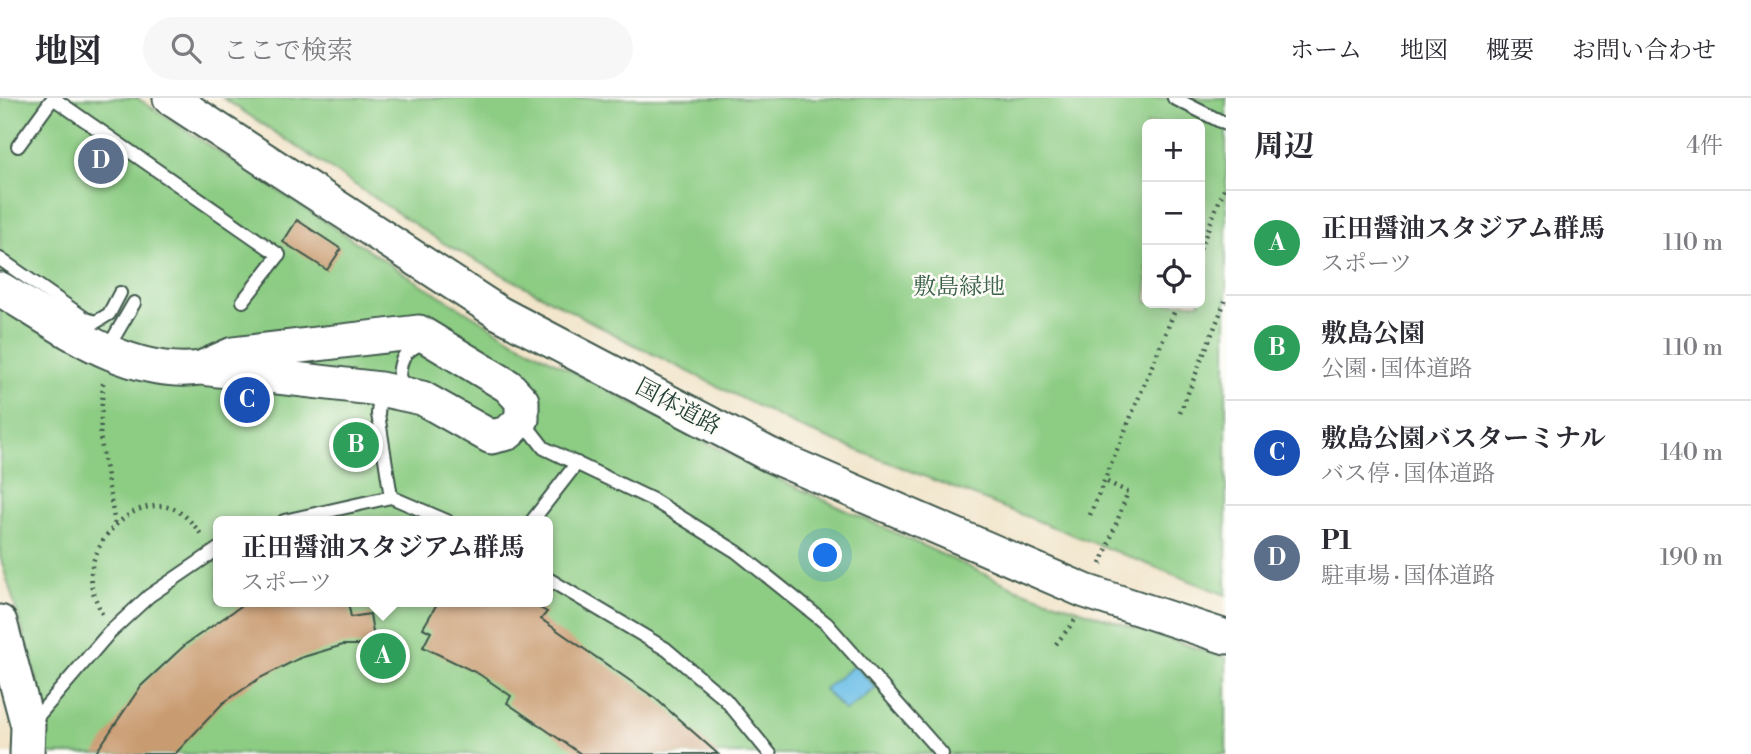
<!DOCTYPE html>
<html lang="ja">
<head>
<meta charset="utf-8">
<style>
  body { margin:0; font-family:"Libre Bodoni","Noto Serif JP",serif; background:#f7f7f7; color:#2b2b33 }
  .controls { position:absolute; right:21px; top:21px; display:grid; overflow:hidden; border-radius:10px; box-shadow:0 4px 18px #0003 }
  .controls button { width:63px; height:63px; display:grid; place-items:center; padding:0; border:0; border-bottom:2px solid #e1e1e2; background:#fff; color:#2b2b33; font:35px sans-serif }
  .you { position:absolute; left:826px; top:458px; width:24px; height:24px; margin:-18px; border:5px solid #fff; border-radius:50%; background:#1a73e8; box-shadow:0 0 0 10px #1a73e833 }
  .badge { display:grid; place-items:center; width:46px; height:46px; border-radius:50%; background:#7c3aed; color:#fff; font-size:23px; font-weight:700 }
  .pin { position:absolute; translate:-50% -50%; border:4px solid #fff; box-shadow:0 2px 7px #0006 }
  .popup { position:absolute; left:213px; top:418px; width:340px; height:91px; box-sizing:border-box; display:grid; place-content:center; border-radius:10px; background:#fff; filter:drop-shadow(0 2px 5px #0005); font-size:23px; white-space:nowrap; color:#7c7c81 }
  .popup b { font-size:26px; color:#2b2b33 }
  .popup::after { content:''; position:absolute; left:50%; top:100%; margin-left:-14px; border:14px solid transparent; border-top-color:#fff }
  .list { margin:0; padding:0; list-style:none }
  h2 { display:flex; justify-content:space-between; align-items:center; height:91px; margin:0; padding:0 28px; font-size:30px }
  h2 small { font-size:23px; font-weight:400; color:#7c7c81 }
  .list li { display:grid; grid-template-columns:46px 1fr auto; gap:21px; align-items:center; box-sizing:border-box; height:105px; padding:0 28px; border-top:2px solid #e1e1e2 }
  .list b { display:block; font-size:26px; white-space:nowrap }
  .list p { margin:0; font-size:23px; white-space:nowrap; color:#7c7c81 }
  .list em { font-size:23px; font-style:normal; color:#7c7c81 }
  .icon { flex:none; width:38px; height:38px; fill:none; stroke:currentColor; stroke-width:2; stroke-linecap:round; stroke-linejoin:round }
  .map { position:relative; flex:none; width:1226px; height:656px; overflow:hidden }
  header { display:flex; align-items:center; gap:42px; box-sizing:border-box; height:98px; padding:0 35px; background:#fff; border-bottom:2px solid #e1e1e2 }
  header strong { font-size:33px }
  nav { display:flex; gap:38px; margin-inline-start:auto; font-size:24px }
  .search { width:490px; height:63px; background:#f7f7f7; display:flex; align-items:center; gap:18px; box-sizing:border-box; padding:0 24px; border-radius:38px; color:#7c7c81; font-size:26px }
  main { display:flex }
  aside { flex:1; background:#fff }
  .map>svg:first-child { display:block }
</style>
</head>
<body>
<header>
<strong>地図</strong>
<div class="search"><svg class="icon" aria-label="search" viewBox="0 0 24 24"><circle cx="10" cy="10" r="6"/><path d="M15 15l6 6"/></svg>ここで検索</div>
<nav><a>ホーム</a><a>地図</a><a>概要</a><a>お問い合わせ</a></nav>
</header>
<main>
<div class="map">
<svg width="1226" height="656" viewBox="0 0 1226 656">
  <rect width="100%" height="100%" fill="#fdfcf7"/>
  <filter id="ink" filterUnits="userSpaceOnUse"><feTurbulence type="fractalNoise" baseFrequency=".0143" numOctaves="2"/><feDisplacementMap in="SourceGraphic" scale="14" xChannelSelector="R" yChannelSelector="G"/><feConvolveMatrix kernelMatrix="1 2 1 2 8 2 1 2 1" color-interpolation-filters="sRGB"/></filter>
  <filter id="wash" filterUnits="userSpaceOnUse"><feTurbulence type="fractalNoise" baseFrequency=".00686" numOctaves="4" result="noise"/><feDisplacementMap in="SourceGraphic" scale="28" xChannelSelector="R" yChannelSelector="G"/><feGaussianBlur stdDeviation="1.57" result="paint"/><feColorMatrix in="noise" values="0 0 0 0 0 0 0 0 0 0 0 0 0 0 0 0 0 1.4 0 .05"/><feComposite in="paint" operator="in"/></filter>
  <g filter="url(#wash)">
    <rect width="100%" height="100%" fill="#f1e4c9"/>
    <g fill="#8ccc83" stroke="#56845c" stroke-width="2" fill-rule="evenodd">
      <path d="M0 0H137L411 180 513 242 759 372 1017 491 1226 560V656H38V584L0 458ZM218 423H548V504H218Z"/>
      <path d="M223 0H1226V497L801 330 629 244 443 145ZM1147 26H1200V205H1147Z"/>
    </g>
    <polygon fill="#6abee7" stroke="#447e8e" stroke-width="2" points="855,567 876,590 845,613 824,591"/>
    <g id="blocks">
      <g fill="#c99b71">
        <polygon points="297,122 341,151 327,172 283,144"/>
        <polygon points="247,504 348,504 351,519 370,516 375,547 343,547 300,560 260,580 223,605 175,656 95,656 141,588 186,546"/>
        <polygon points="438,504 529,504 547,514 541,521 655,600 718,656 581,656 507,605 511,598 479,576 423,549 431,534 423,530"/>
      </g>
    </g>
  </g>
  <g filter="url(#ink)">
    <use href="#blocks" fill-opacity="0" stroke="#3e564a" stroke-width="2"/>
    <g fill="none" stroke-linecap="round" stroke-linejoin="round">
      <defs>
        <g id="service">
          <polyline points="1174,0 1226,26"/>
          <polyline points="18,48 53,0 279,157 243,203"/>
          <polyline points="0,161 86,221 96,224 109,216 120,195"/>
          <polyline points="106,253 134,205"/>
          <path d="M406 291 399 279C400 261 404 253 421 246"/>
          <polyline points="380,292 378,316 391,399"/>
          <polyline points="523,323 544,350 653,402 737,454 827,526 942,656"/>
          <polyline points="284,423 391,399 447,423"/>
          <polyline points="532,423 577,365"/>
          <polyline points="548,481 666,551 725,601 770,656"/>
          <polyline points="31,626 109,535 149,498 218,451"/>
        </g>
        <g id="tertiary">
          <polyline points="170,0 499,215 770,357 1085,493 1226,539"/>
          <path d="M0 191C60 227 127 280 201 270L380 291 422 300 491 339 508 335 522 321V303L508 288 419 234 233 256 201 270"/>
          <polyline points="0,524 28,628 27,656"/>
        </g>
      </defs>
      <use href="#service" stroke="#3e564a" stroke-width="16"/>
      <use href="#tertiary" stroke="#3e564a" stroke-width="37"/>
      <g stroke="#3e564a" stroke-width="4.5" stroke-dasharray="2 5" stroke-linecap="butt">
        <polyline points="1200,151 1226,86"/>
        <polyline points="103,285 100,338 115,426"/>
        <polyline points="1180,315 1226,201"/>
        <polyline points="1090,417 1178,205"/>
        <polyline points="1101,466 1128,394 1105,383"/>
        <path d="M102 516C98 506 92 495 91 485 87 447 131 397 171 410 184 414 195 428 203 439"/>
        <polyline points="1056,546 1075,522"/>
      </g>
      <use href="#service" stroke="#fff" stroke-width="12"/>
      <use href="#tertiary" stroke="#fff" stroke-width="33"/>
    </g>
  </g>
  <g text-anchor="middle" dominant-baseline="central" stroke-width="5" stroke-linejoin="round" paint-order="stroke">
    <g font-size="23" fill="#3a6148" stroke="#fdfcf7">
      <text x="959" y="189">敷島緑地</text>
    </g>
    <g font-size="23" fill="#1f3d34" stroke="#fdfcf7">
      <text transform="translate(678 309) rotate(28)">国体道路</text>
    </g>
  </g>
</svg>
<div class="controls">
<button>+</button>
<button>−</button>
<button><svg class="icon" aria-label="locate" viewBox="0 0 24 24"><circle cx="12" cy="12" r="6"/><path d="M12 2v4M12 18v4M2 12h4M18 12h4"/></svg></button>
</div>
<div class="you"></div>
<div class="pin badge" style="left:383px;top:558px;background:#2e9e5b">A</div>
<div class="popup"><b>正田醤油スタジアム群馬</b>スポーツ</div>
<div class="pin badge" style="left:356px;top:347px;background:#2e9e5b">B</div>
<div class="pin badge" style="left:247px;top:302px;background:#1a4fb4">C</div>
<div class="pin badge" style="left:101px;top:63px;background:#5c6f8a">D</div>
</div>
<aside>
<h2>周辺<small>4件</small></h2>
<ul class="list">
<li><span class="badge" style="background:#2e9e5b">A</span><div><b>正田醤油スタジアム群馬</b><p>スポーツ</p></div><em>110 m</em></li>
<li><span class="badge" style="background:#2e9e5b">B</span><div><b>敷島公園</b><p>公園 · 国体道路</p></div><em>110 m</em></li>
<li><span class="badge" style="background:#1a4fb4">C</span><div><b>敷島公園バスターミナル</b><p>バス停 · 国体道路</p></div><em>140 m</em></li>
<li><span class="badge" style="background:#5c6f8a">D</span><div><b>P1</b><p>駐車場 · 国体道路</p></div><em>190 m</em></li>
</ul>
</aside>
</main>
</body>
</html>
